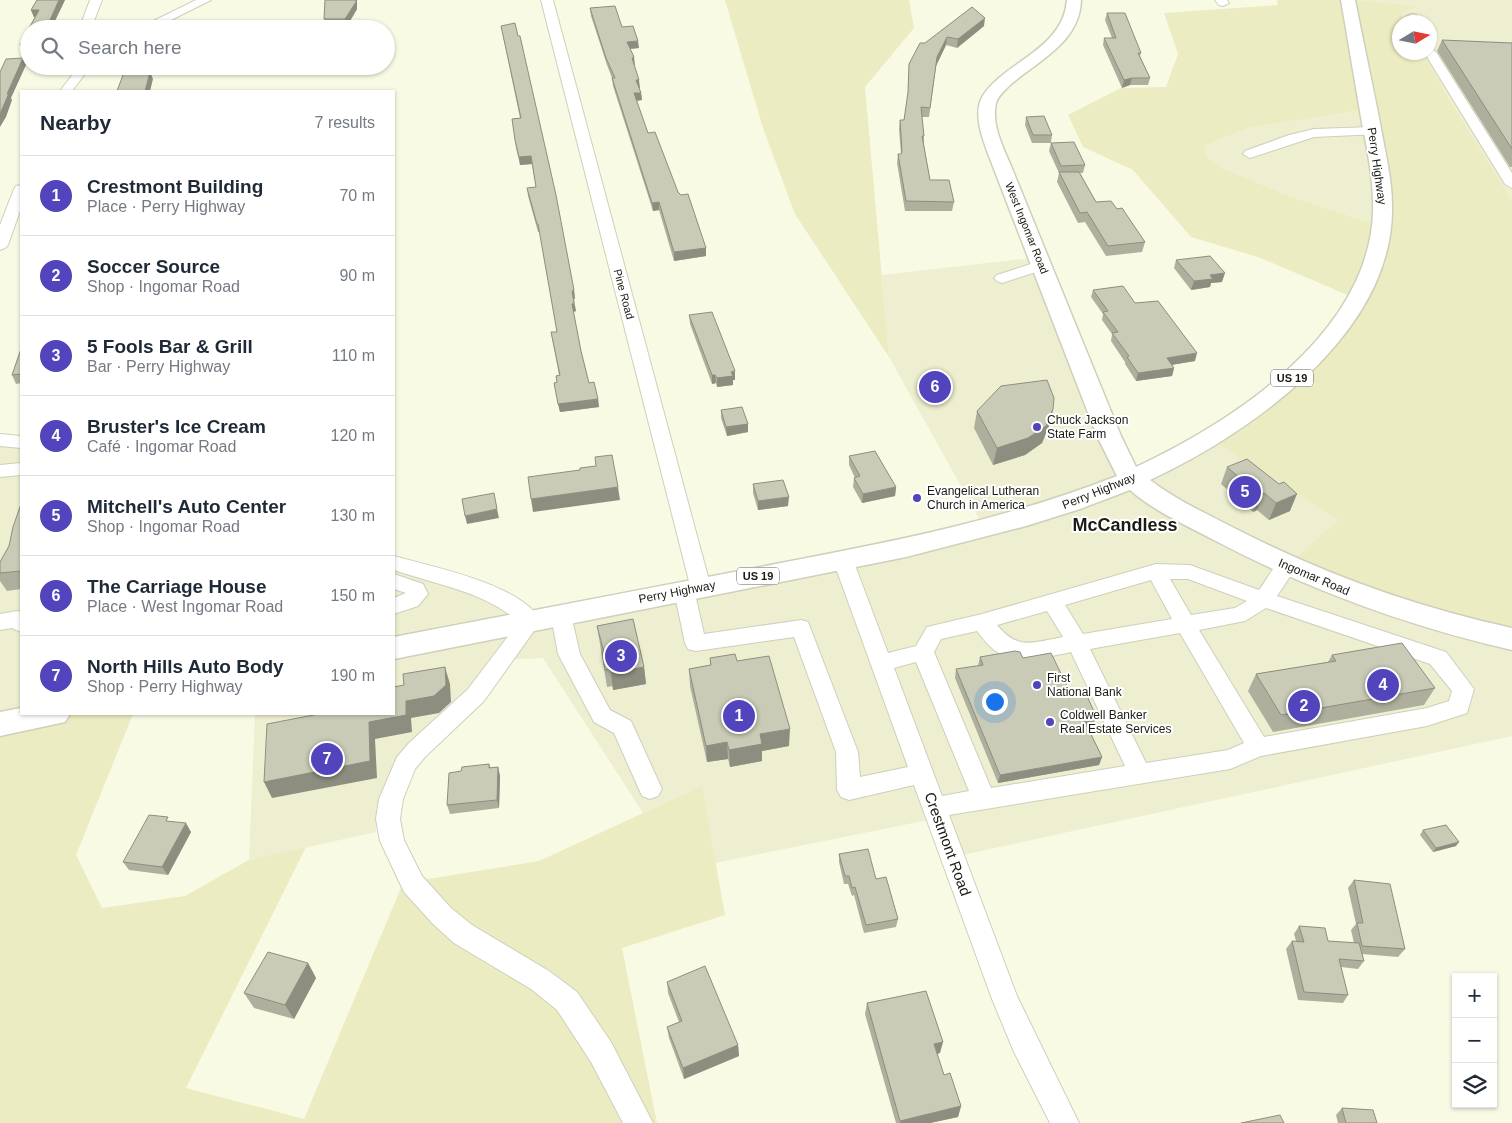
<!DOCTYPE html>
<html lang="en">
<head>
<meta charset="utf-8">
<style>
  body { margin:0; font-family:Arial,sans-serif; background:#f6f6f7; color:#1f2937 }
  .controls { position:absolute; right:15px; bottom:15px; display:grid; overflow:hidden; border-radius:0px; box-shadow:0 1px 4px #0004 }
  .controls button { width:45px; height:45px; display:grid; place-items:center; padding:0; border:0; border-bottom:1px solid #e0e1e3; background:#fff; color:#1f2937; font:25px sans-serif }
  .compass { position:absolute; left:1392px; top:15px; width:45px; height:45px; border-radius:50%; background:#fff; box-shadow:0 1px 4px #0004; rotate:80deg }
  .you { position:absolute; left:994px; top:701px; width:18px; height:18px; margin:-12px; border:4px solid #fff; border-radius:50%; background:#1a73e8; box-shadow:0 0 0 8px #1a73e833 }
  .badge { display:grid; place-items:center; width:32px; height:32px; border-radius:50%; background:#5144bc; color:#fff; font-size:16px; font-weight:700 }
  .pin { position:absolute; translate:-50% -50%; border:2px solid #fff; box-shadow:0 1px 5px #0006 }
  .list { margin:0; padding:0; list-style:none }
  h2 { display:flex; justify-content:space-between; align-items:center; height:65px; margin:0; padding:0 20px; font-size:21px }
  h2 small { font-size:16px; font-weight:400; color:#747a83 }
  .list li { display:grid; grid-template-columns:32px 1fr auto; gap:15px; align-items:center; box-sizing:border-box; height:80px; padding:0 20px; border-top:1px solid #e0e1e3 }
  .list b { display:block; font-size:19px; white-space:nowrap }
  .list p { margin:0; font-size:16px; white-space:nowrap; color:#747a83 }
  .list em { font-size:16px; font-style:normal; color:#747a83 }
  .icon { flex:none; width:28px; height:28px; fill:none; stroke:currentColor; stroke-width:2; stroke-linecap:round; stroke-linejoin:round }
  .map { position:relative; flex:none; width:1512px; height:1123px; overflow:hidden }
  .search { position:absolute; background:#fff; box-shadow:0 1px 4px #0004; left:20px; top:20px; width:375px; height:55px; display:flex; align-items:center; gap:12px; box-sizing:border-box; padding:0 18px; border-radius:28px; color:#747a83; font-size:19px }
  .panel { position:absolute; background:#fff; box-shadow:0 1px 4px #0004; left:20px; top:90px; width:375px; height:625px; border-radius:0px }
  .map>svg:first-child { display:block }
</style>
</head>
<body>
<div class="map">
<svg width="1512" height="1123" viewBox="0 0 1512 1123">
  <rect width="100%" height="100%" fill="#f9fae4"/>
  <g fill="#eeeed1">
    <polygon points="1358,0 1512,0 1512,200 1455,109 1423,53 1430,52 1430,22 1406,22 1401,13 1415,6"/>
    <polygon points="1369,109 1382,226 1284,194 1216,165 1205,154 1206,145 1248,128"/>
    <polygon points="1040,257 1132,478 1208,438 1339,520 1287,566 1512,639 1512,736 953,857 938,818 715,863 702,786 643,813 543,658 499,660 405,764 376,808 376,832 249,860 255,714 394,714 394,563 430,575 531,621 985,529 889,357 882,275"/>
    <polygon points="0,440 21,442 21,714 55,714 0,724"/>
  </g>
  <g fill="#ebecc1" fill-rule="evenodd">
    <polygon points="725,0 909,0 914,28 865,87 889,357 795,214 763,128"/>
    <path d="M1277 0H1358L1416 6 1401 13 1406 22H1400V52L1423 53 1455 109 1512 200V639L1287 566 1338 520 1208 438 1255 408 1357 299 1258 257 1191 237 1133 170 1083 147 1068 115 1121 88 1166 87 1178 54 1164 13 1278 5ZM1369 109 1381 226 1284 194 1216 165 1205 154 1206 145 1248 128Z"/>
    <polygon points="55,714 133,714 76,855 102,908 185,896 249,860 306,847 186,1088 304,1119 403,883 539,861 702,786 725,915 622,948 657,1123 0,1123 0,724"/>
  </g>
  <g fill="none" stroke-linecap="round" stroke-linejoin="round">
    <defs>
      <g id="minor">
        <polygon points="90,0 102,0 91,29 79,29"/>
        <polygon points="196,0 211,0 153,29 137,29"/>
        <path d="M541 0H553L711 588 708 593 701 595 695 594 704 634 801 620 808 622 858 752 860 777 908 767 833 560 836 555 843 553 850 555 853 560 888 653 916 646 927 627 982 614 1156 564 1190 565 1259 590C1269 577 1276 556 1294 561L1297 566 1277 596 1446 652 1474 689 1467 713 1427 726 1261 756 1230 769 949 815 1017 996 1079 1123H1050L1014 1052 992 999 914 785 849 800 841 797 837 790 836 752 794 637 696 651 688 649 685 643 674 591 677 586 684 583 690 585ZM1170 579H1188L1247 601 1235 608 1191 615ZM1151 580 1172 619 1083 634 1065 605ZM1266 608 1430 664 1452 691 1449 701 1427 708 1264 737 1199 630 1245 621ZM1047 611 1063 637C1034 642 1018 651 997 625ZM977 631C982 637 987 644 993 649 1014 667 1047 657 1071 652L1125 766 991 788 934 652 941 639ZM1180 633 1244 743 1228 750 1146 763 1090 649ZM916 662 969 791 942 796 894 668Z"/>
        <polygon points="1215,0 1227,0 1229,3 1223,6 1219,5"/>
        <polygon points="1412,14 1416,15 1419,22 1409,22 1406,17"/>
        <polygon points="1430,48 1436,52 1512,173 1512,188 1505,184 1424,52 1430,52"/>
        <polygon points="79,66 91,66 72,91 60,91"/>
        <polygon points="1373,127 1378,128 1380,131 1378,134 1314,137 1250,158 1243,154 1245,151 1289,135 1314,129"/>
        <polygon points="21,185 21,208 8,245 5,248 0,250 0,225 14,189 16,186"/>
        <polygon points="1043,260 1048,262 1051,265 1048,268 1002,283 997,281 994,278 997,275"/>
        <polygon points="0,434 21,436 21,448 0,446"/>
        <polygon points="21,463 21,475 0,477 0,465"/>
        <path d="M394 556C433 567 521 584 541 621L484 701 425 757 415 769 403 799 400 819 404 840 422 876 451 908 472 925 549 971 577 992 611 1042 653 1123H623L591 1062 557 1010 531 989 454 943 433 924 404 892 380 841 376 819 379 799 397 757 409 743 468 689 519 622C483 591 437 585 394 570Z"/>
        <polygon points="394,574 423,584 428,594 418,606 394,614 394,598 406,593 394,589"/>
        <polygon points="561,607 568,609 571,615 580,654 610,710 631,721 662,789 658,796 650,799 642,796 614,733 594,722 558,654 551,615 554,609"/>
        <polygon points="17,611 21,612 21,632 12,628 0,630 0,614"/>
      </g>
      <g id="major">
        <path d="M1067 0H1081C1080 42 1039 60 1010 85 1005 90 998 96 996 103 991 124 1003 147 1011 166L1121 436 1136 467C1234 421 1368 334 1373 213 1374 183 1368 153 1362 123 1355 82 1348 41 1341 0H1355C1363 41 1372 82 1380 123 1385 152 1393 182 1392 212 1390 336 1250 433 1150 480 1176 500 1207 514 1236 529 1324 574 1415 607 1512 628V650C1408 626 1309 590 1214 540 1185 525 1154 511 1130 490L1080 509 1026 526 906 557 394 659V637C514 614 634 591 755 568 880 544 997 523 1117 476L1097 436 987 151C982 136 975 118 980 102 983 93 991 85 999 78 1026 55 1064 40 1067 0Z"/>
        <polygon points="21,708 21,714 70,714 65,722 0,736 0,712"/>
      </g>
    </defs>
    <use href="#minor" stroke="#cfcfba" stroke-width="2"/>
    <use href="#major" stroke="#cfcfba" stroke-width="3"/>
    <use href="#minor" fill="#fff" fill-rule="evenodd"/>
    <use href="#major" fill="#fff" fill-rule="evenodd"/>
  </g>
  <g fill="#aeaf9d">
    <polygon points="65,0 51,29 29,29 29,51 23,51 20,45 35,17 34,17 31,10"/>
    <polygon points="325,0 357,0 357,9 347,26 326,26 324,19"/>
    <polygon points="590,8 622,27 639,48 630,49 634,57 634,65 639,80 639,88 641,93 642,100 636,101 648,133 706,248 706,256 674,261 659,210 653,211 613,86 612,78 607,65 591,16"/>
    <polygon points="1107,13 1141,53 1140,56 1150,78 1148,85 1130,85 1122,88 1103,45 1104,38 1112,38 1105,20"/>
    <polygon points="501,26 574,290 575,299 574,299 576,311 573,312 581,351 589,383 598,399 599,407 560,412 554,383 557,382 559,375 551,332 557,332 540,232 538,232 528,196 527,188 536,187 532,164 520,165 516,148 512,119 520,118"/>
    <polygon points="984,26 957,48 946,45 936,66 929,117 922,117 924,136 924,145 930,180 954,202 952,211 905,211 897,163 898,154 901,154 899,129 900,120 904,120 908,96 909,64 925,43"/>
    <polygon points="1442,40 1512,43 1512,167 1510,167 1437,51"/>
    <polygon points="1026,117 1052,135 1051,143 1032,143 1025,125"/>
    <polygon points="1051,143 1085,165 1083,173 1080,173 1096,202 1117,209 1145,242 1142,252 1106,256 1085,222 1078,223 1057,182 1059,173 1049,151"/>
    <polygon points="1176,260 1222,282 1211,283 1210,287 1191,290 1174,268"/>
    <polygon points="1093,290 1135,303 1195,361 1172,365 1174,368 1172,376 1136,381 1125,364 1125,362 1111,341 1112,334 1102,320 1103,314 1091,297"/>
    <polygon points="689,315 735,380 733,380 733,385 717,387 716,383 712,384 690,324"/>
    <polygon points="21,349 21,383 16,384 12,375"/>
    <polygon points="1053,409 1049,426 1042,443 1025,455 993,465 974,428 977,411"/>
    <polygon points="721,410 748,424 748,432 727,436 721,418"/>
    <polygon points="849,456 896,487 895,496 862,503 853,487 854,478 855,478 849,465"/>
    <polygon points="1227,467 1290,511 1269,520 1257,510 1253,512 1221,484"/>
    <polygon points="753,484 788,506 758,510 753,493"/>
    <polygon points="21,504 21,589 7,591 0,581 0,562 9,546"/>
    <polygon points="597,626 644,667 646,684 613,690 613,686 607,687"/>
    <polygon points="1332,655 1435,688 1424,705 1273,732 1248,691 1256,674 1328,662"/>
    <polygon points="980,657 1023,658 1096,716 1094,724 1092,725 1091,727 1088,728 1102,757 1099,765 998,783 955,678 956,669 978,666"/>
    <polygon points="710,658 737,661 789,746 762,751 762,761 730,767 728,759 707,762 690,686 689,669 710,665"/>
    <polygon points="489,764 491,768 498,767 500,776 499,808 450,814 447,805 461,771"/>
    <polygon points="171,821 191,832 168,875 129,870 123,862"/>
    <polygon points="1423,830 1456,846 1433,852 1420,835"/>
    <polygon points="839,854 876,879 898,919 896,927 864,933 854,895 852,896 848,884 844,884 839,862"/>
    <polygon points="1354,880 1405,949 1398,957 1362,954 1364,961 1358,969 1341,967 1348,995 1343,1003 1298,1000 1286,949 1292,941 1296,941 1294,934 1299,926 1328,941 1354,943 1351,930 1356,924 1348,888"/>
    <polygon points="308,963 316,978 294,1019 254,1008 244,993"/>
    <polygon points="667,982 738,1045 739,1056 684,1079 669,1038 667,1027 679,1022 668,993"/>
    <polygon points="867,1003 940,1053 937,1054 944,1075 961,1106 958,1117 930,1123 896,1123 865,1014"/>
    <polygon points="1342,1108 1377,1123 1338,1123 1336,1115"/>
  </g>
  <g fill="#8d8e7f">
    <polygon points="59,0 65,0 51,29 46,29"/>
    <polygon points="356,0 357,0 357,9 347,26 345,19"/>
    <polygon points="31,10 39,10 42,16 34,17"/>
    <polygon points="985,18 984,26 957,48 958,39"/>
    <polygon points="947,37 946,45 936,66 929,117 937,57"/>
    <polygon points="638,41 639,48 628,49 627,42"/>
    <polygon points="634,57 635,65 632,65 632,58"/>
    <polygon points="23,58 26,65 11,98 12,100 6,117 0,127 0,114 7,94"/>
    <polygon points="146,66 147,66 149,72 144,72"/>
    <polygon points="150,72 153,79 150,91 145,91"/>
    <polygon points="1132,78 1130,85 1122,88 1124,80"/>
    <polygon points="636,80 639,80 640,88 637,88"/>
    <polygon points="634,93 641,93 642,100 634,101"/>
    <polygon points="531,156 532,164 520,165 519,157"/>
    <polygon points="659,202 659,210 653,211 652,203"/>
    <polygon points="706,248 706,256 674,261 674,252"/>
    <polygon points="1225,273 1222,282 1211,283 1210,287 1191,290 1194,281 1210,275"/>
    <polygon points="574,290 575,299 573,299 572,291"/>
    <polygon points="574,303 576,311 573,312 572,304"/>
    <polygon points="1197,353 1195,361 1164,366 1167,358"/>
    <polygon points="1174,368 1172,376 1136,381 1138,373"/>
    <polygon points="735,371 735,380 733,380 733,385 717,387 717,378 731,372"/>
    <polygon points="712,375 715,375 716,383 712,384"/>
    <polygon points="598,399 599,407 560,412 558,404"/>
    <polygon points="1053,409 1049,426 1042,443 1025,455 993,465 997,448"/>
    <polygon points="748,424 748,432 727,436 726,427"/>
    <polygon points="618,487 620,500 533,512 531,499"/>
    <polygon points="896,487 895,496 862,503 863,494"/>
    <polygon points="1264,493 1257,510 1253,512 1260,495"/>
    <polygon points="1297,494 1290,511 1269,520 1276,503"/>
    <polygon points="789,497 788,506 758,510 758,501"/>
    <polygon points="497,509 499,518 467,524 465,516"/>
    <polygon points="445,667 450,684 451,702 439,713 411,718 412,732 375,739 377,778 272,798 264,782 406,701"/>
    <polygon points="644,667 646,684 613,690 611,673"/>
    <polygon points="1094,718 1091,727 1081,729 1084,720"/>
    <polygon points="790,729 789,746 762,751 762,761 730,767 729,750 760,734"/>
    <polygon points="727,742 728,759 707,762 706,746"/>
    <polygon points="1102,757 1099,765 998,783 1000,775"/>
    <polygon points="498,767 500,776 499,808 497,800"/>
    <polygon points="186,823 191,832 168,875 162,867"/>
    <polygon points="1459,842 1456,846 1433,852 1436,848"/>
    <polygon points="308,963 316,978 294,1019 285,1005"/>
    <polygon points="943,1042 940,1053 931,1055 934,1044"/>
    <polygon points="738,1045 739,1056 684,1079 683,1068"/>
    <polygon points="961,1106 958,1117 930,1123 900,1123 900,1121"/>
  </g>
  <g fill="#cacbb6" stroke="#8d8e7f">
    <polygon points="37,0 59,0 46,29 29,29 29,44 20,45 39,10 31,10"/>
    <polygon points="325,0 356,0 356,2 345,19 324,19"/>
    <polygon points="615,6 622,27 633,26 638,41 627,42 634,57 632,58 639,80 636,80 641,93 634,93 648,133 655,132 678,192 681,195 688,194 706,248 674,252 659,202 652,203 612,78 615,78 606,58 590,8"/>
    <polygon points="972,7 985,18 958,39 947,37 937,57 930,108 921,107 924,136 922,136 930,180 949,180 954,202 906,201 898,154 901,154 902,151 900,120 904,120 908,92 909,64 920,43 925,43"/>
    <polygon points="1107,13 1125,13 1141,53 1138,53 1150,78 1132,78 1124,80 1104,38 1116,38"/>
    <polygon points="515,23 518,36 520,36 556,195 574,290 572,291 574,303 572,304 581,351 589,383 594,382 598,399 558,404 554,383 557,382 556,376 560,375 551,332 557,332 538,224 537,224 527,188 536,187 531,156 519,157 515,140 512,119 521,118 501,26"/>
    <polygon points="1442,40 1512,43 1512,149"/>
    <polygon points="23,58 7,94 9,93 0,114 0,72 6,59"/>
    <polygon points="146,66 144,72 150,72 145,91 117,91 126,67"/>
    <polygon points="1044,116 1052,135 1033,135 1026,117"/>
    <polygon points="1074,142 1085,165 1061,166 1051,143"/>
    <polygon points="1059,172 1079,172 1096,202 1111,201 1117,209 1122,208 1145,242 1108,246 1087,212 1080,213"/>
    <polygon points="1210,256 1225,273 1210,275 1213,279 1194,281 1176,260"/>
    <polygon points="1123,286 1135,303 1158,301 1197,353 1167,358 1174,368 1138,373 1127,357 1129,356 1112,333 1118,332 1103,312 1108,311 1093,290"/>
    <polygon points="712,312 735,371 731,372 733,376 717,378 715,375 712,375 689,315"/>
    <polygon points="21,349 21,374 12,375"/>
    <polygon points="1047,380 1054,398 1053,409 1046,426 1028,438 997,448 977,411 1001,386"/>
    <polygon points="742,407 748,424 726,427 721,410"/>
    <polygon points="875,451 896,487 863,494 854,478 860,476 849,456"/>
    <polygon points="612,455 618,487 531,499 528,477 580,470 580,468 596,466 595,457"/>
    <polygon points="1247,459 1279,484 1284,482 1297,494 1276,503 1264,493 1260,495 1227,467"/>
    <polygon points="783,480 789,497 758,501 753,484"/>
    <polygon points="494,493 497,509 465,516 462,499"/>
    <polygon points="21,504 21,571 0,573 0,562 9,546 13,527"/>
    <polygon points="633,619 644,667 611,673 610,669 605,670 602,652 604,652 597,626"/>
    <polygon points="1402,643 1435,688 1281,715 1256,674 1336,661 1332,655"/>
    <polygon points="1015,651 1020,652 1023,658 1051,653 1072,696 1087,696 1096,716 1093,716 1094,718 1084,720 1102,757 1000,775 956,669 983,665 980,657"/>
    <polygon points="735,654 737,661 769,656 790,729 760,734 762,744 729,750 727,742 706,746 689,669 711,665 710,658"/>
    <polygon points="445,667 446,685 434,696 406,701 406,715 369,722 370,761 264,782 267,724 319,714 394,714 394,687 404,685 403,674"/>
    <polygon points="489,764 489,768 498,767 497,800 447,805 449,773 461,771 462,767"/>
    <polygon points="149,815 168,817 166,821 186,823 162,867 123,862"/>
    <polygon points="1446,825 1459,842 1436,848 1423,830"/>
    <polygon points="868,849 876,879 886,877 898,919 866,925 855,887 852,888 849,876 845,876 839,854"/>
    <polygon points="1354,880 1390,884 1405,949 1362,946 1357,923 1363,923"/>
    <polygon points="1299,926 1325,928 1328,941 1359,943 1364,961 1339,959 1348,995 1304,992 1292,941 1304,942"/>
    <polygon points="268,952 308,963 285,1005 244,993"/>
    <polygon points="705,966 738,1045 683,1068 667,1027 682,1021 667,982"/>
    <polygon points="926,991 943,1042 934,1044 944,1075 950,1073 961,1106 900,1121 867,1003"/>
    <polygon points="1342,1108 1373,1110 1377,1123 1346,1123"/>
    <polygon points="1280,1115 1284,1123 1241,1123"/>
  </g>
  <g fill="#5144bc" stroke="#fff" stroke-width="2">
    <circle cx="1037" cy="427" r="5"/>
    <circle cx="917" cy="498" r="5"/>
    <circle cx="1037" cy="685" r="5"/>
    <circle cx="1050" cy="722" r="5"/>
  </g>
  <g text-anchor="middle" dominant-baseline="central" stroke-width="4" stroke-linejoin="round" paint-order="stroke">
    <g font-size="11" fill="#1a1b13" stroke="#fff">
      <text transform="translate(1027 228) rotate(68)">West Ingomar Road</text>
      <text transform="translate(624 294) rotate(75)">Pine Road</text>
    </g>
    <g fill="#fff" stroke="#5f5f5a" stroke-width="1">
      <rect x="1271" y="369.5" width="42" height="17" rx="4"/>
      <rect x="737" y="567.5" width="42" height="17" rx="4"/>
    </g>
    <g font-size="11" font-weight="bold" fill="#1a1b13">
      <text x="1292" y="378">US 19</text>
      <text x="758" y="576">US 19</text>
    </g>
    <g font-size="12" fill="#1a1b13" stroke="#fff">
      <text transform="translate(1377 166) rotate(82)">Perry Highway</text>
      <text transform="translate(1099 491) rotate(-22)">Perry Highway</text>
      <text transform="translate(1314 577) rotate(23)">Ingomar Road</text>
      <text transform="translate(677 592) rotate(-11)">Perry Highway</text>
    </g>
    <g font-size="12" fill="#1a1b13" stroke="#fff" text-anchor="start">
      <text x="1047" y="420">Chuck Jackson<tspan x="1047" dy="14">State Farm</tspan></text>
      <text x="927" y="491">Evangelical Lutheran<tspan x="927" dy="14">Church in America</tspan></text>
      <text x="1047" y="678">First<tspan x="1047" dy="14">National Bank</tspan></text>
      <text x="1060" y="715">Coldwell Banker<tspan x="1060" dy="14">Real Estate Services</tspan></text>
    </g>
    <g font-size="15" fill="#1a1b13" stroke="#fff">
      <text transform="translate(948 844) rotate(70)">Crestmont Road</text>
    </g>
    <g font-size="18" font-weight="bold" fill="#1a1b13" stroke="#fff">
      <text x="1125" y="525">McCandless</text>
    </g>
  </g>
</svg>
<div class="controls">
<button>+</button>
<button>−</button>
<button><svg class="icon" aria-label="layers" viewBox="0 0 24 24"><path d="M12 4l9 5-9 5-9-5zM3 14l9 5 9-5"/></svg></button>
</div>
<svg class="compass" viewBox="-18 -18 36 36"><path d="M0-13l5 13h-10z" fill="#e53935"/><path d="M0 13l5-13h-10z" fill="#747a83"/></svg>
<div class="you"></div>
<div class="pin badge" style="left:739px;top:716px">1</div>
<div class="pin badge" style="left:1304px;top:706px">2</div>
<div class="pin badge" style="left:621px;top:656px">3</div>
<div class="pin badge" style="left:1383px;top:685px">4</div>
<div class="pin badge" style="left:1245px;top:492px">5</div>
<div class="pin badge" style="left:935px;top:387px">6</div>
<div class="pin badge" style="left:327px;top:759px">7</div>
<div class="search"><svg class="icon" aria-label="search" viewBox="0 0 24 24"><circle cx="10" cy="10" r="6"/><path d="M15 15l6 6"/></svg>Search here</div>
<section class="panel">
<h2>Nearby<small>7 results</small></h2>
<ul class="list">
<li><span class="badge">1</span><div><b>Crestmont Building</b><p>Place · Perry Highway</p></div><em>70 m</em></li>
<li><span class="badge">2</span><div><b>Soccer Source</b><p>Shop · Ingomar Road</p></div><em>90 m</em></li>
<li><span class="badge">3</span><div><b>5 Fools Bar &amp; Grill</b><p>Bar · Perry Highway</p></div><em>110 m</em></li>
<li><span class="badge">4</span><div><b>Bruster's Ice Cream</b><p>Café · Ingomar Road</p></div><em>120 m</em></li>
<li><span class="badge">5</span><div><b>Mitchell's Auto Center</b><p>Shop · Ingomar Road</p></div><em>130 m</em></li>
<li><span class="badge">6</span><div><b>The Carriage House</b><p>Place · West Ingomar Road</p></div><em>150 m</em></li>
<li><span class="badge">7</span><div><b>North Hills Auto Body</b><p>Shop · Perry Highway</p></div><em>190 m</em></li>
</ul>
</section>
</div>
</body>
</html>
